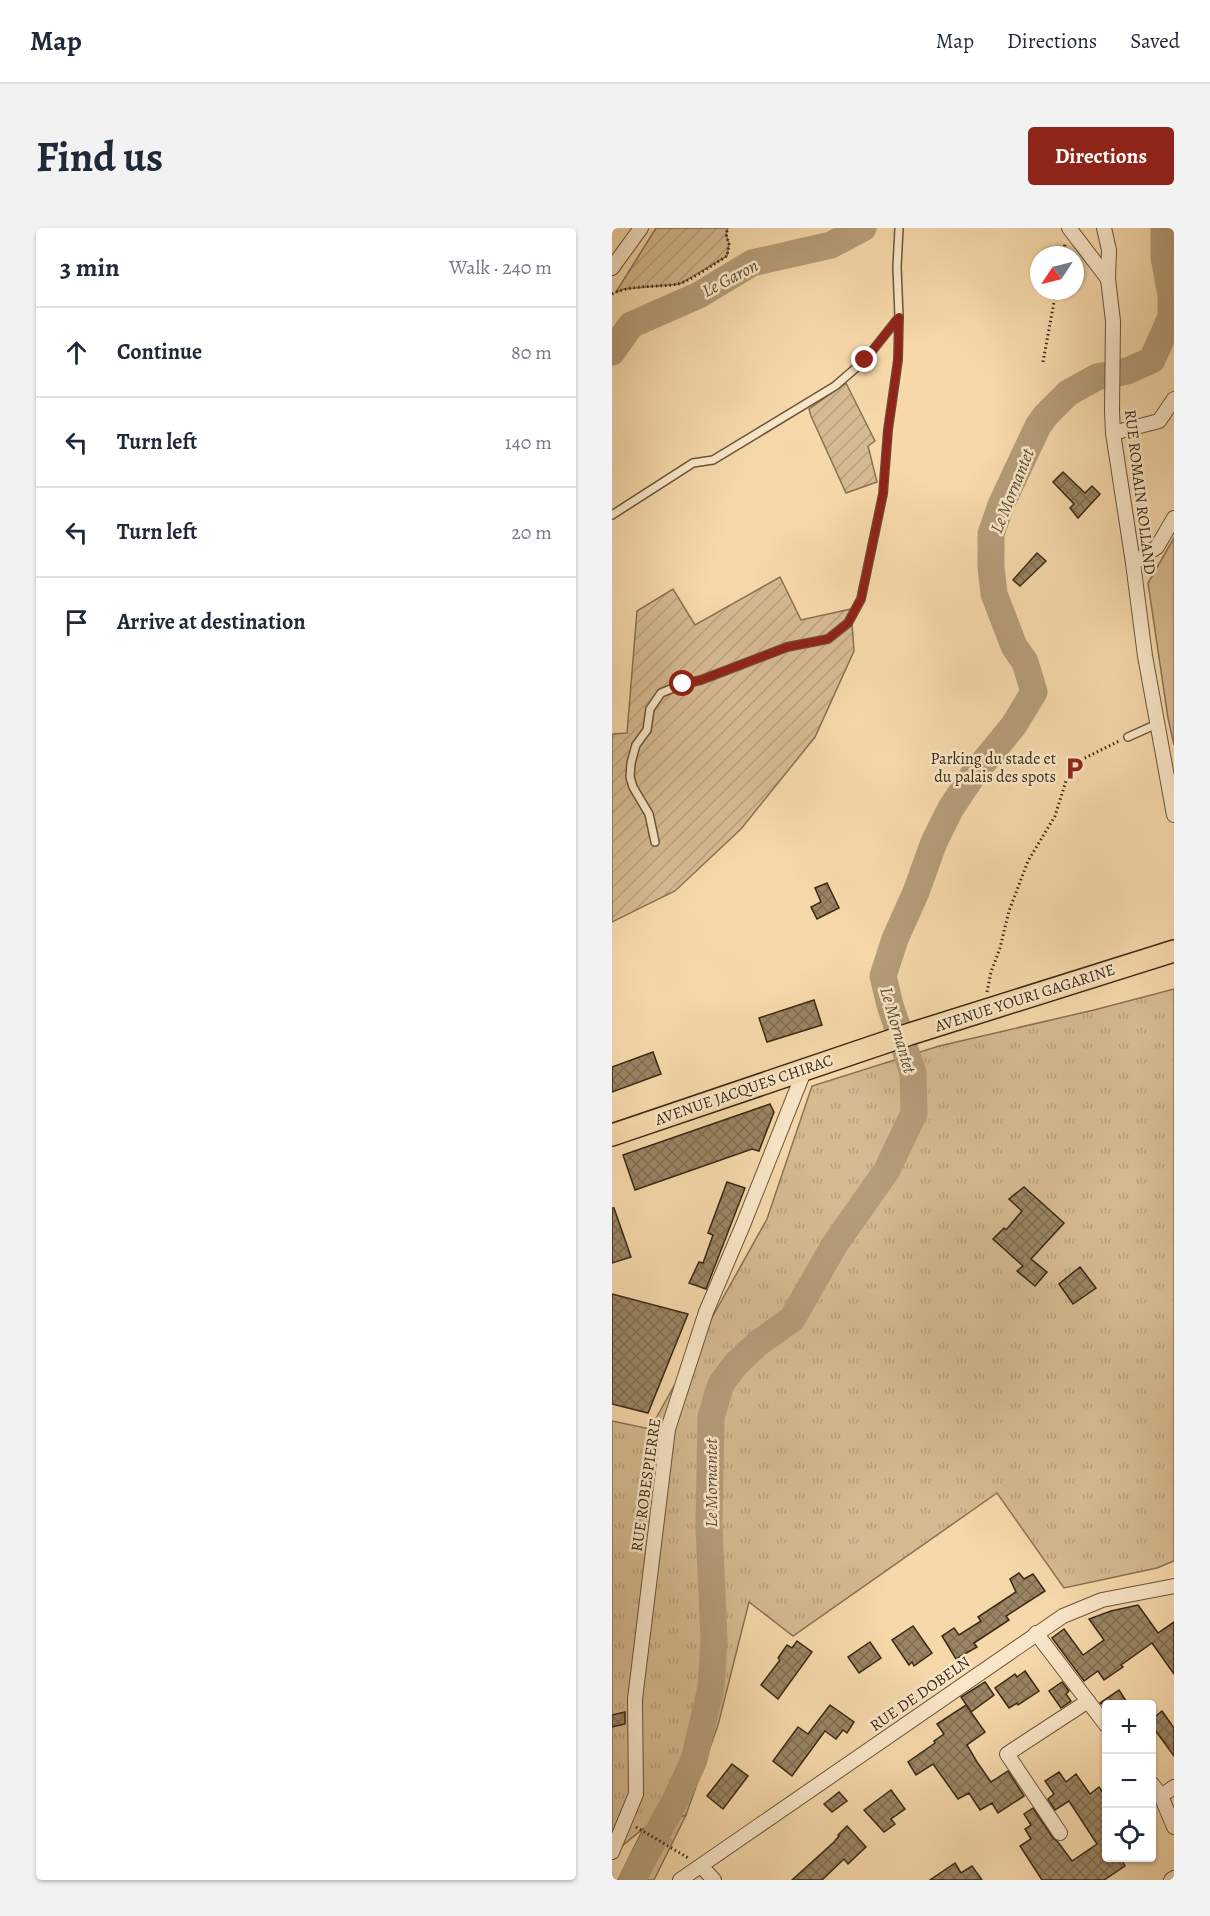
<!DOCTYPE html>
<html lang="en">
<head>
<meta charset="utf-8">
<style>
  body { margin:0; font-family:Alegreya,serif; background:#f2f2f3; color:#1f2937 }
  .controls { position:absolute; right:18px; bottom:18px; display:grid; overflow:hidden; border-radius:6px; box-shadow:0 2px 4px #0004 }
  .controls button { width:54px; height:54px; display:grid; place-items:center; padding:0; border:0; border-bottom:2px solid #e0e1e3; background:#fff; color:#1f2937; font:30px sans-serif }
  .compass { position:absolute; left:418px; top:18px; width:54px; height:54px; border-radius:50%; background:#fff; box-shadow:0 2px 4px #0004; rotate:235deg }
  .stop { position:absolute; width:18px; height:18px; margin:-14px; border:4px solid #8f2418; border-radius:50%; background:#fff }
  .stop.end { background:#8f2418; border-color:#fff; box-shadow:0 2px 6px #0008 }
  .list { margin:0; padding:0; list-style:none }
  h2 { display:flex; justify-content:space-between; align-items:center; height:78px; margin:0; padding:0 24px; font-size:26px }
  h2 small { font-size:20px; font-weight:400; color:#747a83 }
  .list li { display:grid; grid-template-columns:39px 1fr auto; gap:18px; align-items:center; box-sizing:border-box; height:90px; padding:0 24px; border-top:2px solid #e0e1e3 }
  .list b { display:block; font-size:22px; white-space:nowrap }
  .list em { font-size:20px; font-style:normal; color:#747a83 }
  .icon { flex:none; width:33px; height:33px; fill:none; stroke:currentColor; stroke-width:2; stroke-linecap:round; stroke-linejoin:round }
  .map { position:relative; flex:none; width:562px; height:1652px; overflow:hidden; border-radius:6px }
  header { display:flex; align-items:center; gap:36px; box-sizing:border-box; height:84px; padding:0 30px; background:#fff; border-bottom:2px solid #e0e1e3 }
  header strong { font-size:28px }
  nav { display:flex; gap:33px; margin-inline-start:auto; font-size:21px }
  .intro { display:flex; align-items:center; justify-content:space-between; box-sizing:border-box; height:144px; padding:0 36px }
  h1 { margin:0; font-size:42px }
  .button { padding:15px 27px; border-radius:6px; background:#8f2418; color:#fff; font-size:21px; font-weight:700 }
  main { display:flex; gap:36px; padding:0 36px }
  aside { flex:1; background:#fff; border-radius:6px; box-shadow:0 2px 4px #0004 }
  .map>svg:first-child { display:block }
</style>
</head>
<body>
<header>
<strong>Map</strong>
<nav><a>Map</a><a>Directions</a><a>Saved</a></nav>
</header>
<div class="intro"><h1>Find us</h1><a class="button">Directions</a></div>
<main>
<aside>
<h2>3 min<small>Walk · 240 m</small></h2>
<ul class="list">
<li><svg class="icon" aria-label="ahead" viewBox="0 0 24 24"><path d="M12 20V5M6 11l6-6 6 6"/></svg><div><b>Continue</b></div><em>80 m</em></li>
<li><svg class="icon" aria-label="left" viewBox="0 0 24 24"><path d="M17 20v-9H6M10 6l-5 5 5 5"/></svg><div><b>Turn left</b></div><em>140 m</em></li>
<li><svg class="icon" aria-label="left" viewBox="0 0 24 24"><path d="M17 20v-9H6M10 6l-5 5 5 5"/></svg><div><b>Turn left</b></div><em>20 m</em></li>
<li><svg class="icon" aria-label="arrive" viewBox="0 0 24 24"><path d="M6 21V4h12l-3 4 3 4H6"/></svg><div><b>Arrive at destination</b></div></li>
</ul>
</aside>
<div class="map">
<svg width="562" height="1652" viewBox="0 0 562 1652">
  <defs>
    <pattern id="grass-tufts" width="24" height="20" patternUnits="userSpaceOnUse" patternTransform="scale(1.5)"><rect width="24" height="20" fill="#d6ba91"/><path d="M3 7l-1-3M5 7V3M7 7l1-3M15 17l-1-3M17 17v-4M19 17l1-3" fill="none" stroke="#b8a07c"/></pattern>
    <pattern id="forest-firs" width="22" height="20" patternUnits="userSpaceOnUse" patternTransform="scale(1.5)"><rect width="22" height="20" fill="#d6ba91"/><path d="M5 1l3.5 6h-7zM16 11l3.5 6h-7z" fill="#b8a07c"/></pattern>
    <pattern id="garden-furrows" width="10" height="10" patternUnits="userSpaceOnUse" patternTransform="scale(1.5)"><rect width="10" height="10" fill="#d6ba91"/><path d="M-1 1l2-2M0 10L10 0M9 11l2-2" fill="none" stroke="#b8a07c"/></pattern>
    <pattern id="building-cross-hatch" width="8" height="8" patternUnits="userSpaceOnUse" patternTransform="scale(1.5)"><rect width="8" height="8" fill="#9b8463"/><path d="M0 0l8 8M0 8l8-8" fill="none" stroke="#7f6c51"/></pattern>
  </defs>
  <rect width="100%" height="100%" fill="#f6d8aa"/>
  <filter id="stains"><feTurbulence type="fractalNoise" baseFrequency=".00333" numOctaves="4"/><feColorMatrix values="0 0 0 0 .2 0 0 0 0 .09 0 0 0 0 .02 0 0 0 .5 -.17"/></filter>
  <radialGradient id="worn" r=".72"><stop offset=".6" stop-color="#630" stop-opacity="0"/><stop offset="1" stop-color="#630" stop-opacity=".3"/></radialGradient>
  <polygon fill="url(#grass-tufts)" stroke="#877254" stroke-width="1.5" points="562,761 562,1333 545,1340 452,1360 385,1265 181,1408 137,1374 106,1497 74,1587 31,1601 0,1626 0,1193 38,1201 155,991 200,858 327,818 482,782"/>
  <polygon fill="url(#forest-firs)" stroke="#877254" stroke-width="1.5" points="74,1587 42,1652 6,1652 31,1601"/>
  <polygon fill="#d6ba91" stroke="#877254" stroke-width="1.5" points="562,310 562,517 556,490 536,355"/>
  <g fill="url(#garden-furrows)" stroke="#877254" stroke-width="1.5">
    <polygon points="44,0 116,0 114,6 117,16 115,28 68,56 12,61 4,64"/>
    <polygon points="234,155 263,213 256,218 265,254 234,265 199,188 197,181"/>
    <polygon points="168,349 189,392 239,381 242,423 203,509 129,601 63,663 0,694 0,506 15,505 25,383 61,361 83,397"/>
  </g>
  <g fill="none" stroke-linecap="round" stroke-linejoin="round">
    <g stroke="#b59c78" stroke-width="27">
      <polyline points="0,124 19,97 87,67 140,35 219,17 251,0"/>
      <polyline points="20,1652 65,1569 82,1532 99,1460 102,1413 97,1298 99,1189 109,1156 123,1137 145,1116 180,1091 223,1016 275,942 302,885 301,845 278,777 271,748 283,711 304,664 322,614 339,580 361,547 402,497 422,464 413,434 402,418 382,366 379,339 379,306 389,277 426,198 434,187 456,165 485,149 515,143 540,132 559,89 559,67 552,29 552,0"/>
    </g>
  </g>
  <g fill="url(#building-cross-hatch)" stroke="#382916" stroke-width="1.5">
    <polygon points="451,244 473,265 480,258 488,266 466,290 458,280 462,276 441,254"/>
    <polygon points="425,325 434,333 408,358 401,352"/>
    <polygon points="215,655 227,680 205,691 199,679 209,674 203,660"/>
    <polygon points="202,772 210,797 155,814 147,790"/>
    <polygon points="41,824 49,846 0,864 0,839"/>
    <polygon points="158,876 162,884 147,923 140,921 23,962 11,927"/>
    <polygon points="115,954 133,960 94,1061 77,1055 87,1034 91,1035 101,1007 96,1005"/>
    <polygon points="412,959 452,995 419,1031 435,1044 423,1058 405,1043 411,1038 381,1011 392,1000 394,1002 410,983 397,971"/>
    <polygon points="0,980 2,980 19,1029 0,1035"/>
    <polygon points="468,1039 484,1060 461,1076 447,1056"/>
    <polygon points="0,1066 76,1086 36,1185 0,1176"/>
    <polygon points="407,1345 412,1351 421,1346 433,1363 394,1388 397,1392 362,1415 365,1419 344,1431 330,1408 342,1400 347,1407 369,1393 366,1389 404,1364 398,1351"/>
    <polygon points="526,1377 546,1405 562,1394 562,1446 540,1415 509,1437 511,1439 492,1452 486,1443 472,1453 440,1410 452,1401 471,1427 492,1412 477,1391 499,1383"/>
    <polygon points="301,1398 320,1425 302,1438 300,1434 297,1437 280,1412"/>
    <polygon points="185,1413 200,1424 166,1471 149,1457 168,1432 166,1430 175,1417 180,1420"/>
    <polygon points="258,1414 269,1430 247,1445 236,1429"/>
    <polygon points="413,1443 427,1463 406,1477 405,1475 397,1480 383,1460 403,1446 405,1449"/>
    <polygon points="373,1454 382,1467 359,1484 349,1469"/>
    <polygon points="450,1454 457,1463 454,1466 459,1473 449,1480 437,1463"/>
    <polygon points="507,1462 516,1476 490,1476 488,1475"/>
    <polygon points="218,1477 242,1494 235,1505 231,1502 224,1511 213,1503 180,1548 161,1533 186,1499 196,1506"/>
    <polygon points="354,1477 373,1504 355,1517 365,1534 379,1554 396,1543 412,1568 386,1585 380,1575 368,1582 357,1565 346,1571 321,1536 304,1547 296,1534 323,1515 322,1513 332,1506 325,1496"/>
    <polygon points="550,1483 562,1500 562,1528 540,1498 540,1491"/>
    <polygon points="13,1484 13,1496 0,1499 0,1487"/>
    <polygon points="120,1536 136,1548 111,1581 95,1568"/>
    <polygon points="447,1544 454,1554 464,1546 478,1566 487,1559 495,1570 495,1629 508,1629 513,1638 492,1652 430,1652 408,1618 419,1611 413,1601 419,1597 412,1586 421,1580 441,1610 446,1614 460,1633 485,1616 457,1573 443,1582 436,1571 442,1566 433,1553"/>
    <polygon points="279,1562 293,1581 279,1591 283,1596 272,1604 252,1582"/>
    <polygon points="227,1564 235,1573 220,1584 212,1576"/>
    <polygon points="235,1598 254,1619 236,1636 232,1631 210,1652 180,1652 222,1614 227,1608 226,1607"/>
    <polygon points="343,1635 349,1645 360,1638 370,1652 318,1652"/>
  </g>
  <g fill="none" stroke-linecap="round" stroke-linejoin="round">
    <defs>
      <g id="service">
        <polyline points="0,287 81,235 101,232 223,158 253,132 287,89"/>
        <polyline points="516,509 545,496"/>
        <polyline points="43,614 37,586 21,559 18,549 19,535 24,517 35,502 38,481 49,465 71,456 89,452 175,419 216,411 236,395 249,371 271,266 276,202 286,132 287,89 285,39 287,0"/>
      </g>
      <g id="minor">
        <polyline points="457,0 496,51"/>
        <polyline points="492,0 497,22 496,51 501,93 500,183 501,205 521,335 533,428 562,587"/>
        <polyline points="0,40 29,0"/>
        <polyline points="501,205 547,193 562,171"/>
        <polyline points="521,335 545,319 562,290"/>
        <polyline points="424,1405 494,1497"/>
        <polyline points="540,1556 549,1568"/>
        <polyline points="562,1559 549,1568 562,1599"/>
        <polyline points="448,1605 395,1526 476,1473"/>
        <polyline points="0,1624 24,1566 23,1471 56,1201 94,1084 131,997 193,841"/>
        <polyline points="89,1638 102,1652"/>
        <polyline points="68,1652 451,1388 490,1372 562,1358"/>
        <polyline points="559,1652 562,1650"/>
      </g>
      <polyline id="primary" points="0,907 298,806 562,723"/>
    </defs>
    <use href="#service" stroke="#68553b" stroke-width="10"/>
    <use href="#minor" stroke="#68553b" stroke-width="16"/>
    <use href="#primary" stroke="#382916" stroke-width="24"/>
    <g stroke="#382916" stroke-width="3" stroke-dasharray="1.5 3" stroke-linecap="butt">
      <polyline points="451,27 453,16"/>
      <path d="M0 66C21 56 43 60 66 56 79 53 103 35 115 28L117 16 114 6 116 0"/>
      <polyline points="431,134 444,63"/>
      <polyline points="375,764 379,744 388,720 397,683 416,633 443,588 454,553 471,531 509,512"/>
      <polyline points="24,1599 78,1631"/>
    </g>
    <use href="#service" stroke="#f9e6c8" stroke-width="7"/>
    <use href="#minor" stroke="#f9e6c8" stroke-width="14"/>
    <use href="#primary" stroke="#f6d8aa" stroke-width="21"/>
  </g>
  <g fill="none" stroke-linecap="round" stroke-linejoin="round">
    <polyline stroke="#8f2418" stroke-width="8" points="71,456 89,452 175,419 216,411 236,395 249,371 271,266 276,202 286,132 287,89 253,132"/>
  </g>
  <defs>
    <symbol id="parking-bare" viewBox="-9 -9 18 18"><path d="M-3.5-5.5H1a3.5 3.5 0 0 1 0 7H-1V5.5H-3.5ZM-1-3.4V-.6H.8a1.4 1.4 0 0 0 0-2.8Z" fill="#8f2418" stroke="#f9e6c8" stroke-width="2.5" paint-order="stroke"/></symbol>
  </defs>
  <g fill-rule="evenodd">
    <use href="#parking-bare" x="446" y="524" width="33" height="33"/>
  </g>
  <g text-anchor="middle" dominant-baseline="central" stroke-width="5" stroke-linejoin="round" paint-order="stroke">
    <g font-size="16" fill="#382916" stroke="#f9e6c8">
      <text transform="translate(528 264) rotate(83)">RUE ROMAIN ROLLAND</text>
      <text transform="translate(413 770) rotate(-18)">AVENUE YOURI GAGARINE</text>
      <text transform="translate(132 862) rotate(-19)">AVENUE JACQUES CHIRAC</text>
      <text transform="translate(34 1257) rotate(-82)">RUE ROBESPIERRE</text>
      <text transform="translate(308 1466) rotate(-35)">RUE DE DOBELN</text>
    </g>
    <g font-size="16" fill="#382916" stroke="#f9e6c8" text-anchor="end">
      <text x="444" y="531">Parking du stade et<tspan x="444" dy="18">du palais des spots</tspan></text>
    </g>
    <g font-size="18" font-style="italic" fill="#5e4c33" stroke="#f9e6c8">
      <text transform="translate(118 50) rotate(-28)">Le Garon</text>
      <text transform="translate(400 263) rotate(-68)">Le Mornantet</text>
      <text transform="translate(286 802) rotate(74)">Le Mornantet</text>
      <text transform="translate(99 1255) rotate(-90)">Le Mornantet</text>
    </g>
  </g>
  <rect width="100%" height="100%" filter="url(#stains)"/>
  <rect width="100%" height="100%" fill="url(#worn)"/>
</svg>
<div class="controls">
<button>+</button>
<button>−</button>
<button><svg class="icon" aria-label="locate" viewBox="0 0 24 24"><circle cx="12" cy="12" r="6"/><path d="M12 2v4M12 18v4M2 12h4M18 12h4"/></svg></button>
</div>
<svg class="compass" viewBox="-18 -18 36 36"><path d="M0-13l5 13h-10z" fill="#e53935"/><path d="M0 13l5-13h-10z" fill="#747a83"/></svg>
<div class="stop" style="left:71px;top:456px"></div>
<div class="stop end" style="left:253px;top:132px"></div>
</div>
</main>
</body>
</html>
